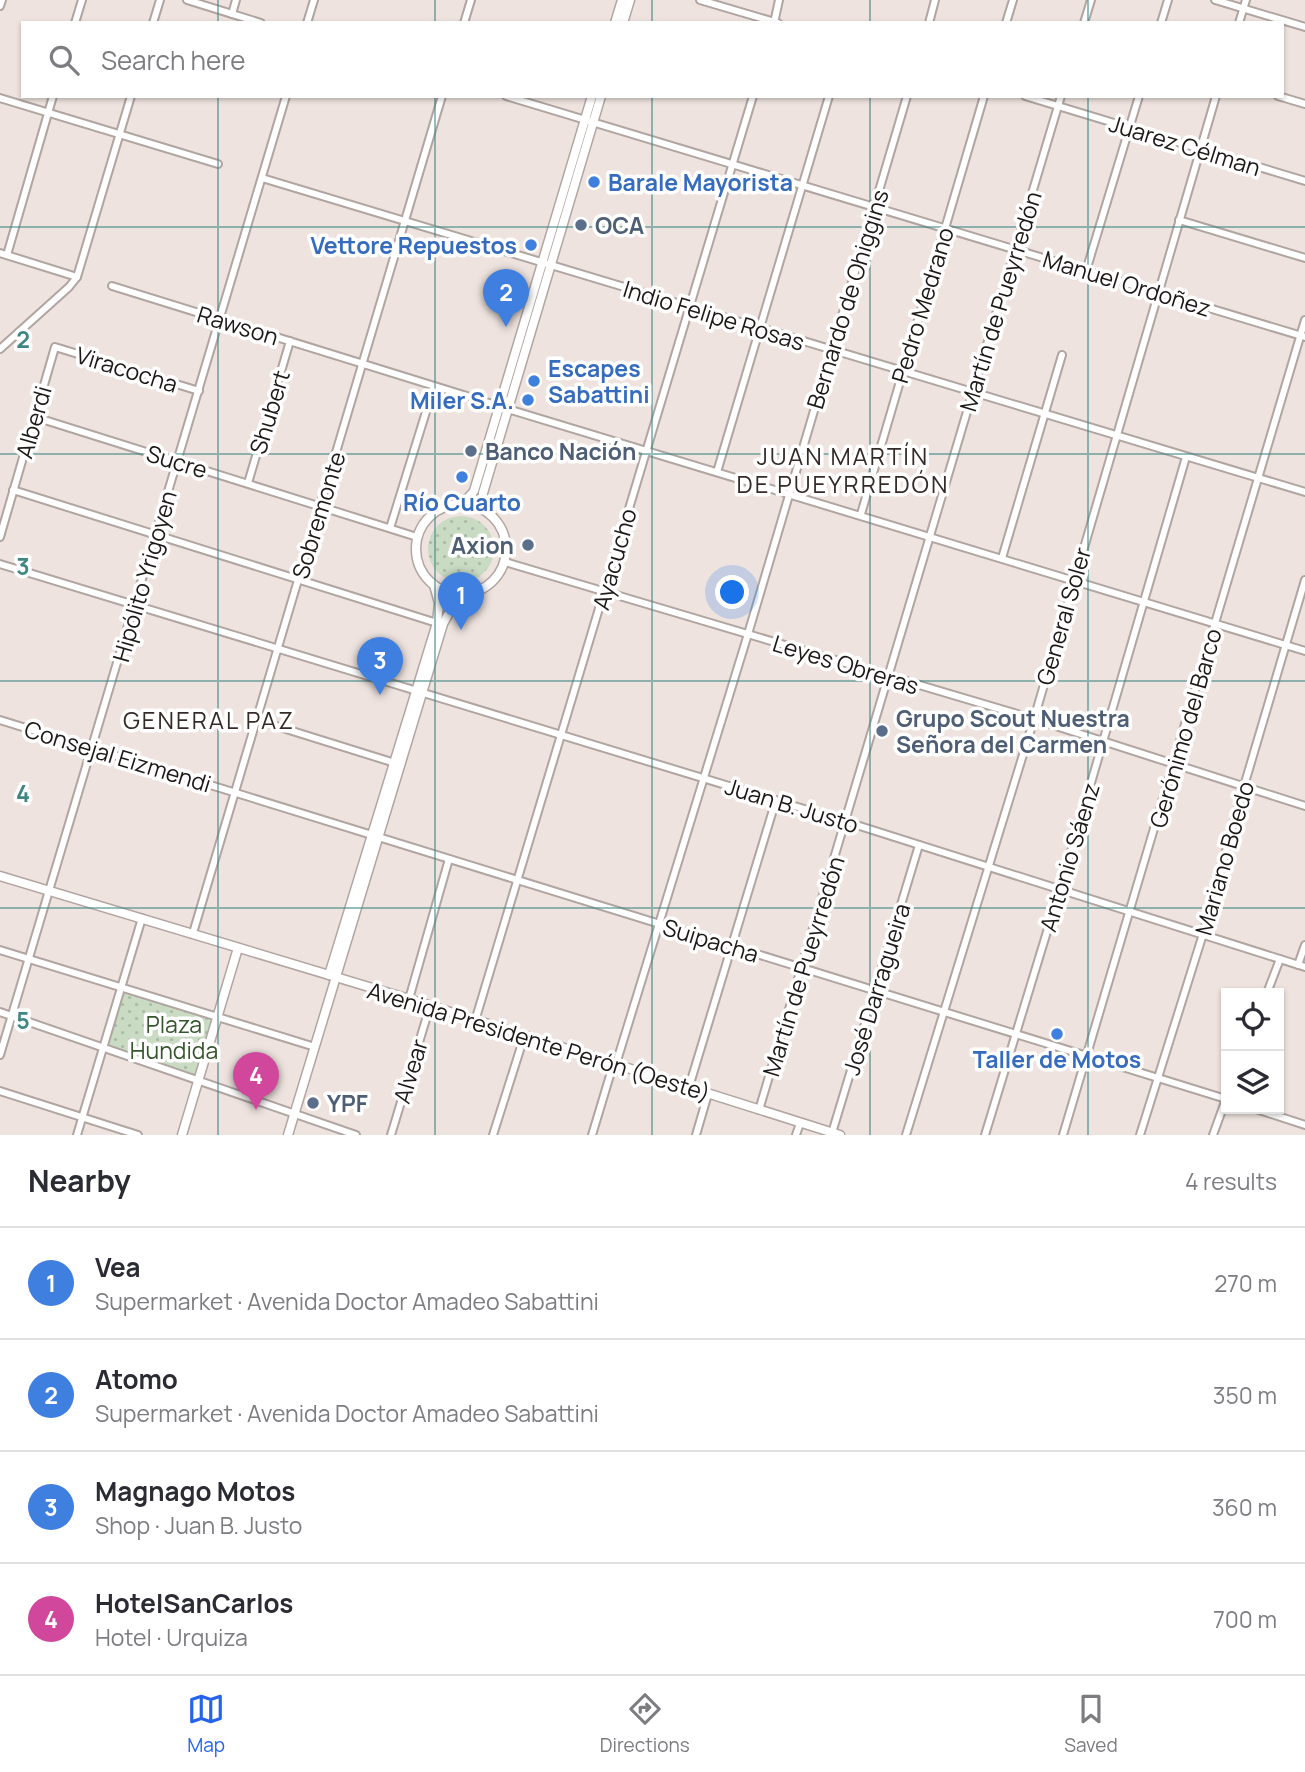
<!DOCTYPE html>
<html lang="en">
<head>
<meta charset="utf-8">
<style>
  body { margin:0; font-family:Manrope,sans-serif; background:#f2f2f3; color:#2b2b33 }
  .controls { position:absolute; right:21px; bottom:21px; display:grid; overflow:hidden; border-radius:0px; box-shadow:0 2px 5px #0004 }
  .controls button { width:63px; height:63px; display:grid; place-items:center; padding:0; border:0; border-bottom:2px solid #e1e1e2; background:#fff; color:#2b2b33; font:35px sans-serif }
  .you { position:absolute; left:733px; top:593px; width:24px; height:24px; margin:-18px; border:5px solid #fff; border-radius:50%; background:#1a73e8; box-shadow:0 0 0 10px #1a73e833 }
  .badge { display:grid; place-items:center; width:46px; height:46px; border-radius:50%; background:#2563eb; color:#fff; font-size:23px; font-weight:700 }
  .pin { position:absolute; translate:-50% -58px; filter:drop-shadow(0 2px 4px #0008) }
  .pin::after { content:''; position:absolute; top:37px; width:24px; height:21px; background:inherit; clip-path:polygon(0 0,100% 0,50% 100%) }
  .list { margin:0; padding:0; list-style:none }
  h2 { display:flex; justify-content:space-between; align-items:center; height:91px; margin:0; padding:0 28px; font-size:30px }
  h2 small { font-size:23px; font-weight:400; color:#7c7c81 }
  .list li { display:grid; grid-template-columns:46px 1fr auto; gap:21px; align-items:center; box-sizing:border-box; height:112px; padding:0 28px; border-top:2px solid #e1e1e2 }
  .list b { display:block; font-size:26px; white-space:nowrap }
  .list p { margin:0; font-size:23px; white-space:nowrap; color:#7c7c81 }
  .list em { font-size:23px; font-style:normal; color:#7c7c81 }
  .icon { flex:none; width:38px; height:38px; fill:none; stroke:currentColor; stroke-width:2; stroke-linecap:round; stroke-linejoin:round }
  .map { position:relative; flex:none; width:1305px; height:1135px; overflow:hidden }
  .search { position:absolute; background:#fff; box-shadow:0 2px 5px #0004; left:21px; right:21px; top:21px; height:77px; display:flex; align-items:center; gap:18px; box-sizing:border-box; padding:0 24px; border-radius:0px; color:#7c7c81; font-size:26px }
  .sheet { height:539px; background:#fff }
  nav { display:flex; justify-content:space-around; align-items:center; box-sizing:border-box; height:98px; border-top:2px solid #e1e1e2; background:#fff; font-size:19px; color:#7c7c81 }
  nav a { display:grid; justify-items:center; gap:4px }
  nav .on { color:#2563eb }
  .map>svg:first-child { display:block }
</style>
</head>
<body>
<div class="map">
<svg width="1305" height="1135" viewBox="0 0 1305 1135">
  <defs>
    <pattern id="grass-dots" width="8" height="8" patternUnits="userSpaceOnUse" patternTransform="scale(1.75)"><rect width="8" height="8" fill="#c9dbc3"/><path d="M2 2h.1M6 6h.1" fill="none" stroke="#acbba7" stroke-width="1.8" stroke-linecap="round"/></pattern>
  </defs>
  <rect width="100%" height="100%" fill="#eee3df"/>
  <g fill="url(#grass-dots)">
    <circle cx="461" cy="549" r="33"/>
    <polygon points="123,992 213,1019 195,1075 108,1046"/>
  </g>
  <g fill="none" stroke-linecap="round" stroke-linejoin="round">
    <defs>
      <g id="minor">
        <polyline points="187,0 261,23"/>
        <polyline points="700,0 778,23"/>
        <polyline points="1215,0 1305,27"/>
        <polyline points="0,6 2,0"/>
        <polyline points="232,14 236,0"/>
        <polyline points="75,23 82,0"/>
        <polyline points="153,23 160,0"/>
        <polyline points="307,23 314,0"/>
        <polyline points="464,23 471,0"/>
        <polyline points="774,23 779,0"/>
        <polyline points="929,23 935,0"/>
        <polyline points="1006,23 1013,0"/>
        <polyline points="1084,23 1091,0"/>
        <polyline points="1161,23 1168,0"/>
        <polyline points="1239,23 1246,0"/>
        <polyline points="506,96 1305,337"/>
        <polyline points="1025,96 1305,181"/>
        <polyline points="1278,96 1305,104"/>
        <polyline points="0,98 218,164"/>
        <polyline points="262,178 1305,492"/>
        <polyline points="1179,220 1305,258"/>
        <polyline points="0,253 77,277"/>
        <polyline points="7,255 53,96"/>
        <polyline points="1086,271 1139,96"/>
        <polyline points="112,286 499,406"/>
        <polyline points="0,349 69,287 77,277 131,96"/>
        <polyline points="508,409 1305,651"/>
        <polyline points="35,417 417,537"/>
        <polyline points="717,472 829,96"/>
        <polyline points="248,483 290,341"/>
        <polyline points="13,490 437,623"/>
        <polyline points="861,514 984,96"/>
        <polyline points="390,528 434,386"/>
        <polyline points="0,537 55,347 199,391"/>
        <polyline points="1002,558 1062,355"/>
        <polyline points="505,562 1034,719 1305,806"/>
        <polyline points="0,564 847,822 1305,967"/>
        <polyline points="0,720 1226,1099"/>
        <polyline points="257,720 395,763"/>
        <polyline points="193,933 442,96"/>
        <polyline points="0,950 315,1047"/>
        <polyline points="1298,965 1305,945"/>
        <polyline points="1267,993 1280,959"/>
        <polyline points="409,999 449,859"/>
        <polyline points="0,1012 356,1135"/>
        <polyline points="475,1021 753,96"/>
        <polyline points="0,1055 286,96"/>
        <polyline points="689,1087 776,800"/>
        <polyline points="0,1091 138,1135"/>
        <polyline points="1256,1109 1305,1125"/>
        <path d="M759 1110C861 772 958 433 1061 96"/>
        <polyline points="832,1133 919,845"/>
        <polyline points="77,1135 142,918"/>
        <polyline points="391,1135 430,1006"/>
        <polyline points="493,1135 524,1037"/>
        <polyline points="592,1135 611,1072 616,1064 748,634 907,96"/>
        <polyline points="696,1135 708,1094"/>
        <polyline points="796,1135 800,1123"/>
        <polyline points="906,1135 1034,719 1216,96"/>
        <polyline points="985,1135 1060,889 1186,457"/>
        <polyline points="1063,1135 1305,320"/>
        <polyline points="1140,1135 1203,934 1244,786 1305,580"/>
        <polyline points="1213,1135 1226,1099"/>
      </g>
      <g id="secondary">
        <polyline points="615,23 622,0"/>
        <polyline points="623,23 630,0"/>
        <circle cx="461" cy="549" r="45"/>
        <polyline points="458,504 468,498 474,491 592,96"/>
        <polyline points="486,511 483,502 483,493 601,96"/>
        <polyline points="0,876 409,999 840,1135"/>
        <polyline points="329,975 437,623 439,603 434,585"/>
        <polyline points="182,1135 238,948"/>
        <polyline points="288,1135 443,624 452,607 466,594"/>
      </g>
    </defs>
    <use href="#minor" stroke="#b0a5a1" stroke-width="10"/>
    <use href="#secondary" stroke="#b0a5a1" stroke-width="11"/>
    <use href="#minor" stroke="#fff" stroke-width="6"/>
    <use href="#secondary" stroke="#fff" stroke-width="8"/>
  </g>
  <path fill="none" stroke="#408783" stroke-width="2" stroke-opacity="0.55" d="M218 0V23M435 0V23M652 0V23M870 0V23M1088 0V23M218 96V1135M435 96V1135M652 96V1135M870 96V1135M1088 96V1135M0 227H1305M0 454H1305M0 681H1305M0 908H1305"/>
  <g fill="#3f7fe0" stroke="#fff" stroke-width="2.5">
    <circle cx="594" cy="182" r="7"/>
    <circle cx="531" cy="245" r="7"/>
    <circle cx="534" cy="381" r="7"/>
    <circle cx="528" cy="400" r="7"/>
    <circle cx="462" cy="477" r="7"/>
    <circle cx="1057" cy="1034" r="7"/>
  </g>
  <g fill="#5c6f8a" stroke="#fff" stroke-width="2.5">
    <circle cx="581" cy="225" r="7"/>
    <circle cx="471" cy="451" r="7"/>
    <circle cx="528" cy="545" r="7"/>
    <circle cx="882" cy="731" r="7"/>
    <circle cx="313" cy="1103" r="7"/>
  </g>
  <g text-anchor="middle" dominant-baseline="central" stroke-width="7" stroke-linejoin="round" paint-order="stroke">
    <g font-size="23" fill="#1d1918" stroke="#fff">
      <text transform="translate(1185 145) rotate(17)">Juarez Célman</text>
      <text transform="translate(1127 283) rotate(17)">Manuel Ordoñez</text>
      <text transform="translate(847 299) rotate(-73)">Bernardo de Ohiggins</text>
      <text transform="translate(1000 301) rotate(-73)">Martín de Pueyrredón</text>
      <text transform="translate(922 305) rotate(-73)">Pedro Medrano</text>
      <text transform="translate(714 315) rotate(17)">Indio Felipe Rosas</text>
      <text transform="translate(238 325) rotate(17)">Rawson</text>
      <text transform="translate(127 369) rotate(17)">Viracocha</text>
      <text transform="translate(269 412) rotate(-73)">Shubert</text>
      <text transform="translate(33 422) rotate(-74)">Alberdi</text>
      <text transform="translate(177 461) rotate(17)">Sucre</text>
      <text transform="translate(318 515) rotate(-73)">Sobremonte</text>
      <text transform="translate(614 559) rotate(-74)">Ayacucho</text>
      <text transform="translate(144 576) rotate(-74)">Hipólito Yrigoyen</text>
      <text transform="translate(1063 616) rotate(-74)">General Soler</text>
      <text transform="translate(846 664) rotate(17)">Leyes Obreras</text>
      <text transform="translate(1185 728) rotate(-74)">Gerónimo del Barco</text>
      <text transform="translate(118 756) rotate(17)">Consejal Eizmendi</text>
      <text transform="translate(792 805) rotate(17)">Juan B. Justo</text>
      <text transform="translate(1069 857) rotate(-73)">Antonio Sáenz</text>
      <text transform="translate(1224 858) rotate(-74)">Mariano Boedo</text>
      <text transform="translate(711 940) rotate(17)">Suipacha</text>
      <text transform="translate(803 966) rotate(-73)">Martín de Pueyrredón</text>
      <text transform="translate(876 989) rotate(-73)">José Darragueira</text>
      <text transform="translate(539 1041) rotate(17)">Avenida Presidente Perón (Oeste)</text>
      <text transform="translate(410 1071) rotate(-73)">Alvear</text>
    </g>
    <g font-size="23" font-weight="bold" fill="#366cbe" stroke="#fff" text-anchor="start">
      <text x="608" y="182">Barale Mayorista</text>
      <text x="517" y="245" text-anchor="end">Vettore Repuestos</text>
      <text x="548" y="368">Escapes<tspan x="548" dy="26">Sabattini</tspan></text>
      <text x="514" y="400" text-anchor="end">Miler S.A.</text>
      <text x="462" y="502" text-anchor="middle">Río Cuarto</text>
      <text x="1057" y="1059" text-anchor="middle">Taller de Motos</text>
    </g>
    <g font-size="23" font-weight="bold" fill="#4e5e75" stroke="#fff" text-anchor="start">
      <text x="595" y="225">OCA</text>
      <text x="485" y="451">Banco Nación</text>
      <text x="514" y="545" text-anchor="end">Axion</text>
      <text x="896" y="718">Grupo Scout Nuestra<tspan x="896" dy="26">Señora del Carmen</tspan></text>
      <text x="327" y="1103">YPF</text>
    </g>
    <g font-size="23" fill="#35552c" stroke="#fff">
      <text x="174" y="1024">Plaza<tspan x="174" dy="26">Hundida</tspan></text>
    </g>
    <g font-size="24" letter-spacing="2" fill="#342b28" stroke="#fff">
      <text x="843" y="455">JUAN MARTÍN<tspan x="843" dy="28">DE PUEYRREDÓN</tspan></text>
      <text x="209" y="719">GENERAL PAZ</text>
    </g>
  </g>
  <g font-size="23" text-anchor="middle" font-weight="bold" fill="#408783" stroke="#fff" stroke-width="7" stroke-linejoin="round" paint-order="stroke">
    <text x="23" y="348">2</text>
    <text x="23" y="575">3</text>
    <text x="23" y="802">4</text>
    <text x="23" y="1029">5</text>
  </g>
</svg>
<div class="controls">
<button><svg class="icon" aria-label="locate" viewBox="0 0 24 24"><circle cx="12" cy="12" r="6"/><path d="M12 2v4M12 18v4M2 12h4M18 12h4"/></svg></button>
<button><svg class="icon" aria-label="layers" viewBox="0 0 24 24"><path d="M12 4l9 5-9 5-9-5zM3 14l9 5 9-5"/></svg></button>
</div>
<div class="you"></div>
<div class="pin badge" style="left:461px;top:630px;background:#3f7fe0">1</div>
<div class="pin badge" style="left:506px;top:327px;background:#3f7fe0">2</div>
<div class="pin badge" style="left:380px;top:695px;background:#3f7fe0">3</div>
<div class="pin badge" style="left:256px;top:1110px;background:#d1479c">4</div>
<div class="search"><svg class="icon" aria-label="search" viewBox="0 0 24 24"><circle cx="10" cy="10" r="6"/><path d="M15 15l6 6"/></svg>Search here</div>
</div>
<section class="sheet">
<h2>Nearby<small>4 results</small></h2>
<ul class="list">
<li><span class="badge" style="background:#3f7fe0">1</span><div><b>Vea</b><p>Supermarket · Avenida Doctor Amadeo Sabattini</p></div><em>270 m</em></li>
<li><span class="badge" style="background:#3f7fe0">2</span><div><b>Atomo</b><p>Supermarket · Avenida Doctor Amadeo Sabattini</p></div><em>350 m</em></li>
<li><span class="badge" style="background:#3f7fe0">3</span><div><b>Magnago Motos</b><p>Shop · Juan B. Justo</p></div><em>360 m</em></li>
<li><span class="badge" style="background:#d1479c">4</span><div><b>HotelSanCarlos</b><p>Hotel · Urquiza</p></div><em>700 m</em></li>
</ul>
</section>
<nav>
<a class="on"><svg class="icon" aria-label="map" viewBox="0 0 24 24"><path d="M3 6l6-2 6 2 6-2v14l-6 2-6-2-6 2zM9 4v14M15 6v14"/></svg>Map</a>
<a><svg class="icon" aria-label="directions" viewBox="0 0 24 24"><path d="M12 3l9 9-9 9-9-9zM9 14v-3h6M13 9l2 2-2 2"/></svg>Directions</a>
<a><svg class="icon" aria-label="saved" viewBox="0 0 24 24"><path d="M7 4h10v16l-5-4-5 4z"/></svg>Saved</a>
</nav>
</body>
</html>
